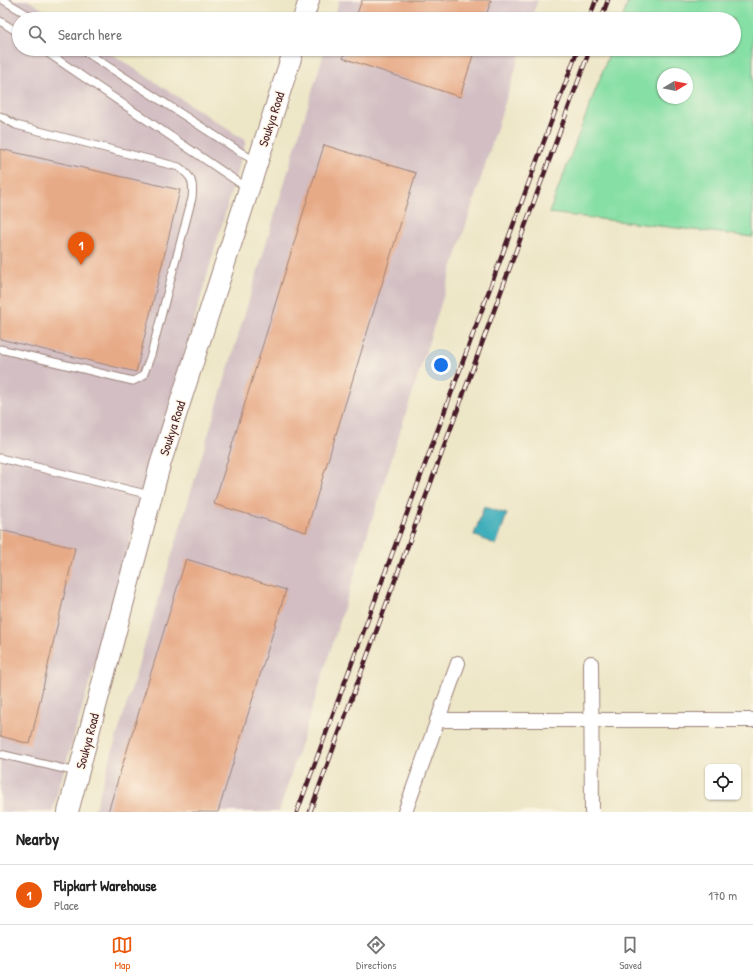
<!DOCTYPE html>
<html lang="en">
<head>
<meta charset="utf-8">
<style>
  body { margin:0; font-family:"Patrick Hand",sans-serif; background:#f6f6f6; color:#222 }
  .controls { position:absolute; right:12px; bottom:12px; display:grid; overflow:hidden; border-radius:6px; box-shadow:0 1px 3px #0004 }
  .controls button { width:36px; height:36px; display:grid; place-items:center; padding:0; border:0; border-bottom:1px solid #e0e0e0; background:#fff; color:#222; font:20px sans-serif }
  .compass { position:absolute; left:657px; top:68px; width:36px; height:36px; border-radius:50%; background:#fff; box-shadow:0 1px 3px #0004; rotate:80deg }
  .you { position:absolute; left:441px; top:365px; width:14px; height:14px; margin:-10px; border:3px solid #fff; border-radius:50%; background:#1a73e8; box-shadow:0 0 0 6px #1a73e833 }
  .badge { display:grid; place-items:center; width:26px; height:26px; border-radius:50%; background:#ea580c; color:#fff; font-size:13px; font-weight:700 }
  .pin { position:absolute; translate:-50% -33px; filter:drop-shadow(0 1px 2px #0008) }
  .pin::after { content:''; position:absolute; top:21px; width:14px; height:12px; background:inherit; clip-path:polygon(0 0,100% 0,50% 100%) }
  .list { margin:0; padding:0; list-style:none }
  h2 { display:flex; justify-content:space-between; align-items:center; height:52px; margin:0; padding:0 16px; font-size:17px }
  h2 small { font-size:13px; font-weight:400; color:#767676 }
  .list li { display:grid; grid-template-columns:26px 1fr auto; gap:12px; align-items:center; box-sizing:border-box; height:60px; padding:0 16px; border-top:1px solid #e0e0e0 }
  .list b { display:block; font-size:15px; white-space:nowrap }
  .list p { margin:0; font-size:13px; white-space:nowrap; color:#767676 }
  .list em { font-size:13px; font-style:normal; color:#767676 }
  .icon { flex:none; width:22px; height:22px; fill:none; stroke:currentColor; stroke-width:2; stroke-linecap:round; stroke-linejoin:round }
  .map { position:relative; flex:none; width:753px; height:812px; overflow:hidden }
  .search { position:absolute; background:#fff; box-shadow:0 1px 3px #0004; left:12px; right:12px; top:12px; height:44px; display:flex; align-items:center; gap:10px; box-sizing:border-box; padding:0 14px; border-radius:22px; color:#767676; font-size:15px }
  .sheet { height:112px; background:#fff }
  nav { display:flex; justify-content:space-around; align-items:center; box-sizing:border-box; height:56px; border-top:1px solid #e0e0e0; background:#fff; font-size:11px; color:#767676 }
  nav a { display:grid; justify-items:center; gap:2px }
  nav .on { color:#ea580c }
  .map>svg:first-child { display:block }
</style>
</head>
<body>
<div class="map">
<svg width="753" height="812" viewBox="0 0 753 812">
  <rect width="100%" height="100%" fill="#fcf5e5"/>
  <filter id="ink" filterUnits="userSpaceOnUse"><feTurbulence type="fractalNoise" baseFrequency=".025" numOctaves="2"/><feDisplacementMap in="SourceGraphic" scale="8" xChannelSelector="R" yChannelSelector="G"/><feConvolveMatrix kernelMatrix="1 2 1 2 8 2 1 2 1" color-interpolation-filters="sRGB"/></filter>
  <filter id="wash" filterUnits="userSpaceOnUse"><feTurbulence type="fractalNoise" baseFrequency=".012" numOctaves="4" result="noise"/><feDisplacementMap in="SourceGraphic" scale="16" xChannelSelector="R" yChannelSelector="G"/><feGaussianBlur stdDeviation="0.9" result="paint"/><feColorMatrix in="noise" values="0 0 0 0 0 0 0 0 0 0 0 0 0 0 0 0 0 1.4 0 .05"/><feComposite in="paint" operator="in"/></filter>
  <g filter="url(#wash)">
    <rect width="100%" height="100%" fill="#ede6c7"/>
    <g fill="#d2bec3">
      <polygon points="0,0 28,0 58,19 19,19 19,49 104,49 246,141 52,812 0,812"/>
      <polygon points="339,0 538,0 531,19 334,19"/>
      <polygon points="325,49 522,49 279,812 94,812"/>
    </g>
    <path fill="#86dfa5" stroke="#687f68" fill-rule="evenodd" d="M629 0H753V237L549 213 611 49H734V19H622ZM663 74H687V98H663Z"/>
    <polygon fill="#40afbb" stroke="#456773" points="484,507 507,514 496,545 474,535"/>
    <g id="blocks">
      <g fill="#e7aa87">
        <polygon points="362,0 491,0 485,19 355,19"/>
        <polygon points="346,49 475,49 460,97 343,58"/>
        <polygon points="324,145 416,173 306,532 214,504"/>
        <polygon points="0,149 180,190 136,372 0,339"/>
        <polygon points="0,530 75,548 30,744 0,736"/>
        <polygon points="186,559 286,590 218,812 108,812"/>
      </g>
    </g>
  </g>
  <g filter="url(#ink)">
    <use href="#blocks" fill-opacity="0" stroke="#9c8279" stroke-width="1"/>
    <g fill="none" stroke-linecap="round" stroke-linejoin="round">
      <defs>
        <g id="lane">
          <polyline points="3,0 35,19"/>
          <polyline points="0,21 19,33"/>
          <polyline points="42,49 247,188"/>
          <polyline points="81,49 256,162"/>
          <path d="M0 116 16 125 179 167C192 177 194 182 192 198L151 355 143 376 133 381 0 349"/>
          <polyline points="0,458 150,495"/>
          <polyline points="0,754 77,772"/>
        </g>
        <g id="street">
          <polyline points="591,663 592,812"/>
          <polyline points="437,720 753,720"/>
          <polyline points="405,812 458,663"/>
        </g>
        <g id="secondary">
          <polyline points="303,19 309,0"/>
          <polyline points="68,812 160,465 294,49"/>
        </g>
      </defs>
      <use href="#lane" stroke="#9c8279" stroke-width="9"/>
      <use href="#street" stroke="#9c8279" stroke-width="16"/>
      <use href="#secondary" stroke="#9c8279" stroke-width="22"/>
      <use href="#lane" stroke="#fff" stroke-width="7"/>
      <use href="#street" stroke="#fff" stroke-width="14"/>
      <use href="#secondary" stroke="#fff" stroke-width="20"/>
      <defs>
        <g id="rail">
          <polyline points="589,19 596,0"/>
          <polyline points="601,19 608,0"/>
          <polyline points="297,812 578,49"/>
          <polyline points="310,812 590,49"/>
        </g>
      </defs>
      <use href="#rail" stroke="#4a1f2b" stroke-width="4.5"/>
      <use href="#rail" stroke="#fcf5e5" stroke-width="3" stroke-dasharray="9" stroke-linecap="butt"/>
    </g>
  </g>
  <g text-anchor="middle" dominant-baseline="central" stroke-width="3" stroke-linejoin="round" paint-order="stroke">
    <g font-size="13" fill="#4a1f2b" stroke="#fcf5e5">
      <text transform="translate(271 119) rotate(-72)">Soukya Road</text>
      <text transform="translate(172 428) rotate(-72)">Soukya Road</text>
      <text transform="translate(87 741) rotate(-75)">Soukya Road</text>
    </g>
  </g>
</svg>
<div class="controls">
<button><svg class="icon" aria-label="locate" viewBox="0 0 24 24"><circle cx="12" cy="12" r="6"/><path d="M12 2v4M12 18v4M2 12h4M18 12h4"/></svg></button>
</div>
<svg class="compass" viewBox="-18 -18 36 36"><path d="M0-13l5 13h-10z" fill="#e53935"/><path d="M0 13l5-13h-10z" fill="#767676"/></svg>
<div class="you"></div>
<div class="pin badge" style="left:81px;top:265px">1</div>
<div class="search"><svg class="icon" aria-label="search" viewBox="0 0 24 24"><circle cx="10" cy="10" r="6"/><path d="M15 15l6 6"/></svg>Search here</div>
</div>
<section class="sheet">
<h2>Nearby<small></small></h2>
<ul class="list">
<li><span class="badge">1</span><div><b>Flipkart Warehouse</b><p>Place</p></div><em>170 m</em></li>
</ul>
</section>
<nav>
<a class="on"><svg class="icon" aria-label="map" viewBox="0 0 24 24"><path d="M3 6l6-2 6 2 6-2v14l-6 2-6-2-6 2zM9 4v14M15 6v14"/></svg>Map</a>
<a><svg class="icon" aria-label="directions" viewBox="0 0 24 24"><path d="M12 3l9 9-9 9-9-9zM9 14v-3h6M13 9l2 2-2 2"/></svg>Directions</a>
<a><svg class="icon" aria-label="saved" viewBox="0 0 24 24"><path d="M7 4h10v16l-5-4-5 4z"/></svg>Saved</a>
</nav>
</body>
</html>
